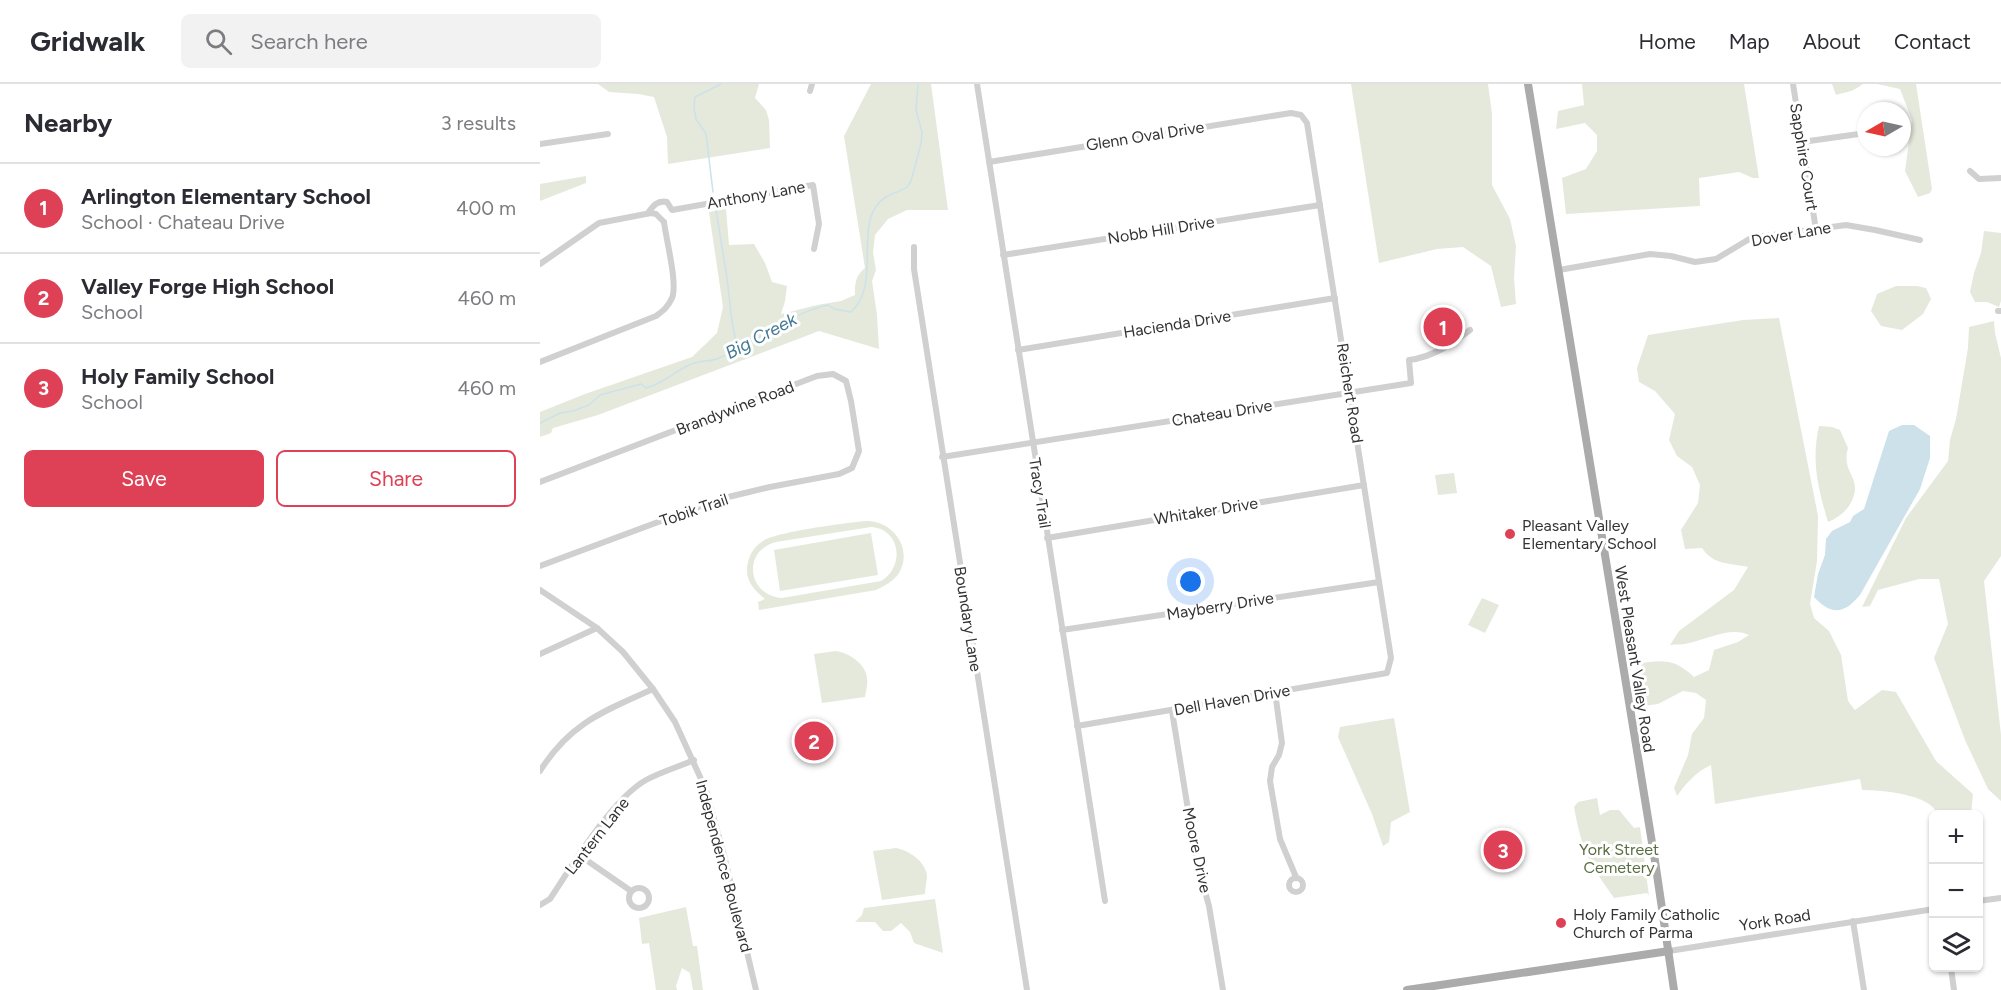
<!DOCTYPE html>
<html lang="en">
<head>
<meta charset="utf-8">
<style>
  body { margin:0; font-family:Figtree,sans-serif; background:#f2f2f3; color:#2b2b33 }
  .controls { position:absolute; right:18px; bottom:18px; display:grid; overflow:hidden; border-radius:9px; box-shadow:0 2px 4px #0004 }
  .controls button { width:54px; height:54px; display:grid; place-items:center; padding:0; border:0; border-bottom:2px solid #e1e1e2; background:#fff; color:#2b2b33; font:30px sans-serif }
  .compass { position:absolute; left:1317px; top:18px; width:54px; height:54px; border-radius:50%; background:#fff; box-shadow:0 2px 4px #0004; rotate:261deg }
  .you { position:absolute; left:651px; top:498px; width:21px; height:21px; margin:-15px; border:4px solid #fff; border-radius:50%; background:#1a73e8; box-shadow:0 0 0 9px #1a73e833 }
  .badge { display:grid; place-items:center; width:39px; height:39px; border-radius:50%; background:#de4156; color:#fff; font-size:20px; font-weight:700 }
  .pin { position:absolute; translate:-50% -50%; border:3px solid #fff; box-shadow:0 2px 6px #0006 }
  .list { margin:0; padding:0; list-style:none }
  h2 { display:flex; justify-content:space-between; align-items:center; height:78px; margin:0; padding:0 24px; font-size:26px }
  h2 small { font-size:20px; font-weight:400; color:#7c7c81 }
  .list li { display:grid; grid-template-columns:39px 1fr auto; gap:18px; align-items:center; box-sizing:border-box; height:90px; padding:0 24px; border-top:2px solid #e1e1e2 }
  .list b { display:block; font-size:22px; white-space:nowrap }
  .list p { margin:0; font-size:20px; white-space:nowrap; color:#7c7c81 }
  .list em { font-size:20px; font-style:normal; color:#7c7c81 }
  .actions { display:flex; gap:12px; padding:18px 24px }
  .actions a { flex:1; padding:14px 0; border:2px solid #de4156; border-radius:9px; text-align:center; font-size:21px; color:#de4156 }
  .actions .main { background:#de4156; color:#fff }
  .icon { flex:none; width:33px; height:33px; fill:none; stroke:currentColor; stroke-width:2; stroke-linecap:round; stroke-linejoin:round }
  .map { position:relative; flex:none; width:1461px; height:906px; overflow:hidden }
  header { display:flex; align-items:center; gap:36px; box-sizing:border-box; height:84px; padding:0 30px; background:#fff; border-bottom:2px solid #e1e1e2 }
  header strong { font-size:28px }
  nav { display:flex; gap:33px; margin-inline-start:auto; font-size:21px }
  .search { width:420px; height:54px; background:#f2f2f3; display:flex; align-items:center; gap:15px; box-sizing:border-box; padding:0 21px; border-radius:9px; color:#7c7c81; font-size:22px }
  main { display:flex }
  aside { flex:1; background:#fff }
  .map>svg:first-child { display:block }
</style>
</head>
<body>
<header>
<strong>Gridwalk</strong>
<div class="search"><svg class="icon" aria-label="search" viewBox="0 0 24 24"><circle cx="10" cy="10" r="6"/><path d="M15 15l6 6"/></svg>Search here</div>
<nav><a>Home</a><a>Map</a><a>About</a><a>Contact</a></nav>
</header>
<main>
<aside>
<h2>Nearby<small>3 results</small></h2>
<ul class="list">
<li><span class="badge">1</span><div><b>Arlington Elementary School</b><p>School · Chateau Drive</p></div><em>400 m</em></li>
<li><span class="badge">2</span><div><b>Valley Forge High School</b><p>School</p></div><em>460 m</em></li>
<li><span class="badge">3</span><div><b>Holy Family School</b><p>School</p></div><em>460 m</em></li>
</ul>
<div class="actions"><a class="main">Save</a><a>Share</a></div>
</aside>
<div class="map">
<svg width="1461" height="906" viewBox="0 0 1461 906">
  <rect width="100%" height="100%" fill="#fff"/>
  <g fill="#e4e9dc" fill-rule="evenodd">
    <polygon points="58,0 219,0 215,14 226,26 229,36 230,64 128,80 127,53 114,13 98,10 69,8"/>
    <path d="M331 0H391L408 126H367L348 135 335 151 333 169 336 186 332 197 337 231 339 265 279 247 58 331 13 344 11 349 0 353V328L45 310 152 273 177 249 183 223 169 128 186 125 189 161 214 160 225 179 232 198 247 202 245 217 241 230 277 221 301 217 315 211C315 199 315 192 325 184L304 52Z"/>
    <polygon points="811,0 948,0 952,30 952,101 970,135 976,162 974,194 976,220 961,223 951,182 923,163 897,165 839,179"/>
    <polygon points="1042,0 1204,0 1219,94 1213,94 1199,88 1159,94 1160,122 1026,130 1022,94 1046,85 1057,67 1057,51 1045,39 1016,45 1018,27 1044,21"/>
    <path d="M1292 0H1323C1310 9 1309 7 1296 11Z"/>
    <polygon points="1337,0 1376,0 1392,105 1390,109 1378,113 1365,87 1372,36 1360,5"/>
    <polygon points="46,92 46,99 0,117 0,100"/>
    <polygon points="1444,147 1461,149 1461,217 1459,223 1447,218 1435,218 1430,208 1434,189 1441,169"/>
    <polygon points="1356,202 1377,202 1386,204 1391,215 1383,230 1362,246 1341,242 1331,227 1337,210"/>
    <path d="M1239 234 1278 432 1277 477 1270 520 1274 534 1289 547 1301 571 1308 617 1315 626 1342 606 1356 608 1396 677 1433 710 1431 730H1397C1391 710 1340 706 1322 706L1320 695 1175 720 1171 681C1156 688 1147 698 1137 712L1134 704 1148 671 1152 650 1164 634 1166 616 1156 609 1143 607 1118 620 1103 622 1096 580C1122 576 1134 574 1154 593L1169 586 1174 566 1198 558 1209 551C1192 542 1167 555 1149 559 1143 561 1136 560 1130 561L1139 547 1194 506 1208 483C1190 479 1173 481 1162 464L1145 465 1141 446 1158 419 1160 401 1152 383 1137 372 1129 356 1135 330 1115 307 1099 298 1097 284 1108 251 1203 236Z"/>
    <polygon points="1454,237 1455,249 1461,274 1461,472 1444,497 1461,651 1461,717 1448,705 1425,656 1394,574 1408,540 1399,495 1379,495 1338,506 1330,522 1322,523 1366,434 1408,377 1410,356 1416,335 1428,264 1429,243"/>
    <path d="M1279 342 1292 343 1300 346 1308 364C1302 385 1316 391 1315 406 1313 422 1301 433 1288 438 1278 404 1271 377 1279 342Z"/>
    <polygon points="914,389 917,409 898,411 895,391"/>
    <path d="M328 437C354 438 373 465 359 489 353 498 344 502 336 506L219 526 218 518 225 515C215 507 206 498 207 484 208 473 213 463 223 457 235 448 310 438 328 437ZM331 443C361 445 365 483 341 497L242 514C207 511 202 467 236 458Z"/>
    <polygon points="331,449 338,491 240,507 234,466"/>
    <polygon points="942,514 959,521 945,549 928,541"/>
    <path d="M296 567C309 569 326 580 327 594 328 600 326 607 325 613L282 619 274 570Z"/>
    <polygon points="854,634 870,728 851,738 849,758 843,762 832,730 798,653 800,643"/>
    <path d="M1057 714 1060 731 1070 726H1079L1094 744 1100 743 1109 812 1107 809 1074 814C1068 805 1061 796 1055 786 1043 767 1038 745 1034 723L1038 718Z"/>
    <path d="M356 764C368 766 385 777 387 791 387 797 385 804 385 810L342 816 333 767Z"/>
    <polygon points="395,815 403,869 374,859 370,848 361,839 351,847 343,847 335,838 315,838 322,831 324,824"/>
    <polygon points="146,823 153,862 157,862 163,906 153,906 150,889 142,884 136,902 137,906 116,906 109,859 102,860 99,834"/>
  </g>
  <path fill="#cde1eb" d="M1362 341H1374L1390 352V374L1380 405 1320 511C1304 530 1292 532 1274 513L1278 490 1285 471 1286 455 1292 447 1310 438 1313 432 1324 425 1349 347Z"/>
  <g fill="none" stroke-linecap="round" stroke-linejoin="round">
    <g stroke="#cde1eb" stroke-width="1.5">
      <polyline points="173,108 166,50 156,35 154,24 155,13 181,0"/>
      <polyline points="176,126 187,194 192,238 197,264"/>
      <path d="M0 339 20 329 33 327 49 321 60 311 101 300 106 304C125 299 131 290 147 282 160 275 168 279 179 274 217 259 247 230 288 221L294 225 311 228C344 198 310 135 346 113 353 109 361 107 367 103L371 97 381 60 382 48 376 26 378 0"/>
    </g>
    <g stroke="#d0d0d0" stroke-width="6">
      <polyline points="437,0 565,817"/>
      <polyline points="1253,0 1276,146"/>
      <polyline points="270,7 272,0"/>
      <polyline points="1262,58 1326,49"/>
      <polyline points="0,60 68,50"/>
      <polyline points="449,78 751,29 761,31 767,39 851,574 847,589 537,642"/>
      <polyline points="1430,87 1439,95 1461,94"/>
      <path d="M108 129C113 122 117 116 127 118L132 126 273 101 279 140 274 165"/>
      <polyline points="374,163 374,185 487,906"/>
      <polyline points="463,171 780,121"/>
      <polyline points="0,180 59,139 111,129 116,130 124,138"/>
      <polyline points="1019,186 1110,170 1131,172 1155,178 1176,175 1211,154 1306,141 1335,146 1380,156"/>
      <polyline points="1458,227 1461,227"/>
      <polyline points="478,266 795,214"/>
      <path d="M0 278 116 232C123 227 128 223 132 214 138 200 126 155 124 138"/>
      <path d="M402 373 871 299 869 276C893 273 910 261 930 246"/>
      <polyline points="0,398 277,292 293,290 306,297 311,317 319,367 312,384 299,390 230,403 180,415 0,482"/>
      <polyline points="507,454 824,401"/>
      <polyline points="0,506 57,544 83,568 113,605 135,638 166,706 184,771 216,906"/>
      <polyline points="522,546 839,498"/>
      <polyline points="0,570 57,544"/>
      <polyline points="735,608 742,659 739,671 732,683 730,697 740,755 756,793"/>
      <polyline points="632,627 656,775 669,822 683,906"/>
      <path d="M0 687C30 639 64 627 113 605"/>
      <polyline points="39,771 91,807"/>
      <circle cx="756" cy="801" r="7"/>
      <circle cx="99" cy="814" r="10"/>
      <polyline points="1438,817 1461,814"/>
      <path d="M0 821 10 815C32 782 72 715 106 696 121 688 138 683 154 676"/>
      <polyline points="1313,837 1324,906"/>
      <polyline points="1129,867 1394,825"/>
      <polyline points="1411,884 1414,906"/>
    </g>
    <g stroke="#ababab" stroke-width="8">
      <polyline points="988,0 1115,777 1134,906"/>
      <polyline points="867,906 1129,867"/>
    </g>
  </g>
  <g fill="#de4156" stroke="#fff" stroke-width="2">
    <circle cx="970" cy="450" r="6"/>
    <circle cx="1021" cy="839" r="6"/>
  </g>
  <g text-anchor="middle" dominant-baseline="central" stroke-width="6" stroke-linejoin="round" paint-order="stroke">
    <g font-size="16" fill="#333" stroke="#fff">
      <text transform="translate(605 52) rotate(-9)">Glenn Oval Drive</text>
      <text transform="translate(1264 73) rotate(81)">Sapphire Court</text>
      <text transform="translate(216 111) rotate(-10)">Anthony Lane</text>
      <text transform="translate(621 146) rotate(-9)">Nobb Hill Drive</text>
      <text transform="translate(1251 150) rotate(-10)">Dover Lane</text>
      <text transform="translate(637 240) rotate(-9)">Hacienda Drive</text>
      <text transform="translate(810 309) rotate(81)">Reichert Road</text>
      <text transform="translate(195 324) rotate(-21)">Brandywine Road</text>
      <text transform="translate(682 329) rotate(-9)">Chateau Drive</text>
      <text transform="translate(500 409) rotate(81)">Tracy Trail</text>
      <text transform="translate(154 426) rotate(-19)">Tobik Trail</text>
      <text transform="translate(666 427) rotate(-9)">Whitaker Drive</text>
      <text transform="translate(680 522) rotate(-9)">Mayberry Drive</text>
      <text transform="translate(428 535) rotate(81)">Boundary Lane</text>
      <text transform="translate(1095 575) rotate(81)">West Pleasant Valley Road</text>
      <text transform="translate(692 616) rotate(-10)">Dell Haven Drive</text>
      <text transform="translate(57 752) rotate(-52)">Lantern Lane</text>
      <text transform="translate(657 766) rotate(78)">Moore Drive</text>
      <text transform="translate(184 782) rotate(75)">Independence Boulevard</text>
      <text transform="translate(1235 836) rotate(-9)">York Road</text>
    </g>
    <g font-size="16" fill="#333" stroke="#fff" text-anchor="start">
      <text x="982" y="441">Pleasant Valley<tspan x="982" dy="18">Elementary School</tspan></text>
      <text x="1033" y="830">Holy Family Catholic<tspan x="1033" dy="18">Church of Parma</tspan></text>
    </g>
    <g font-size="16" fill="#596e41" stroke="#fff">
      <text x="1079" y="765">York Street<tspan x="1079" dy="18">Cemetery</tspan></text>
    </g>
    <g font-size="18" font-style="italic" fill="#437993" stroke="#fff">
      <text transform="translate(221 252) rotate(-28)">Big Creek</text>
    </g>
  </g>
</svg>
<div class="controls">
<button>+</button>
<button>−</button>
<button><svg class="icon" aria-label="layers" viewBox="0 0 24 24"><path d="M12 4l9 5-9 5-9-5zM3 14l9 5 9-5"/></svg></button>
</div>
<svg class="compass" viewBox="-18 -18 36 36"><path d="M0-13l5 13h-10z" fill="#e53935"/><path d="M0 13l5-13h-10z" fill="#7c7c81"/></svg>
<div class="you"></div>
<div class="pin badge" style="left:903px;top:243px">1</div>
<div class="pin badge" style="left:274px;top:657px">2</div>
<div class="pin badge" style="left:963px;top:766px">3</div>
</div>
</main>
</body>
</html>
